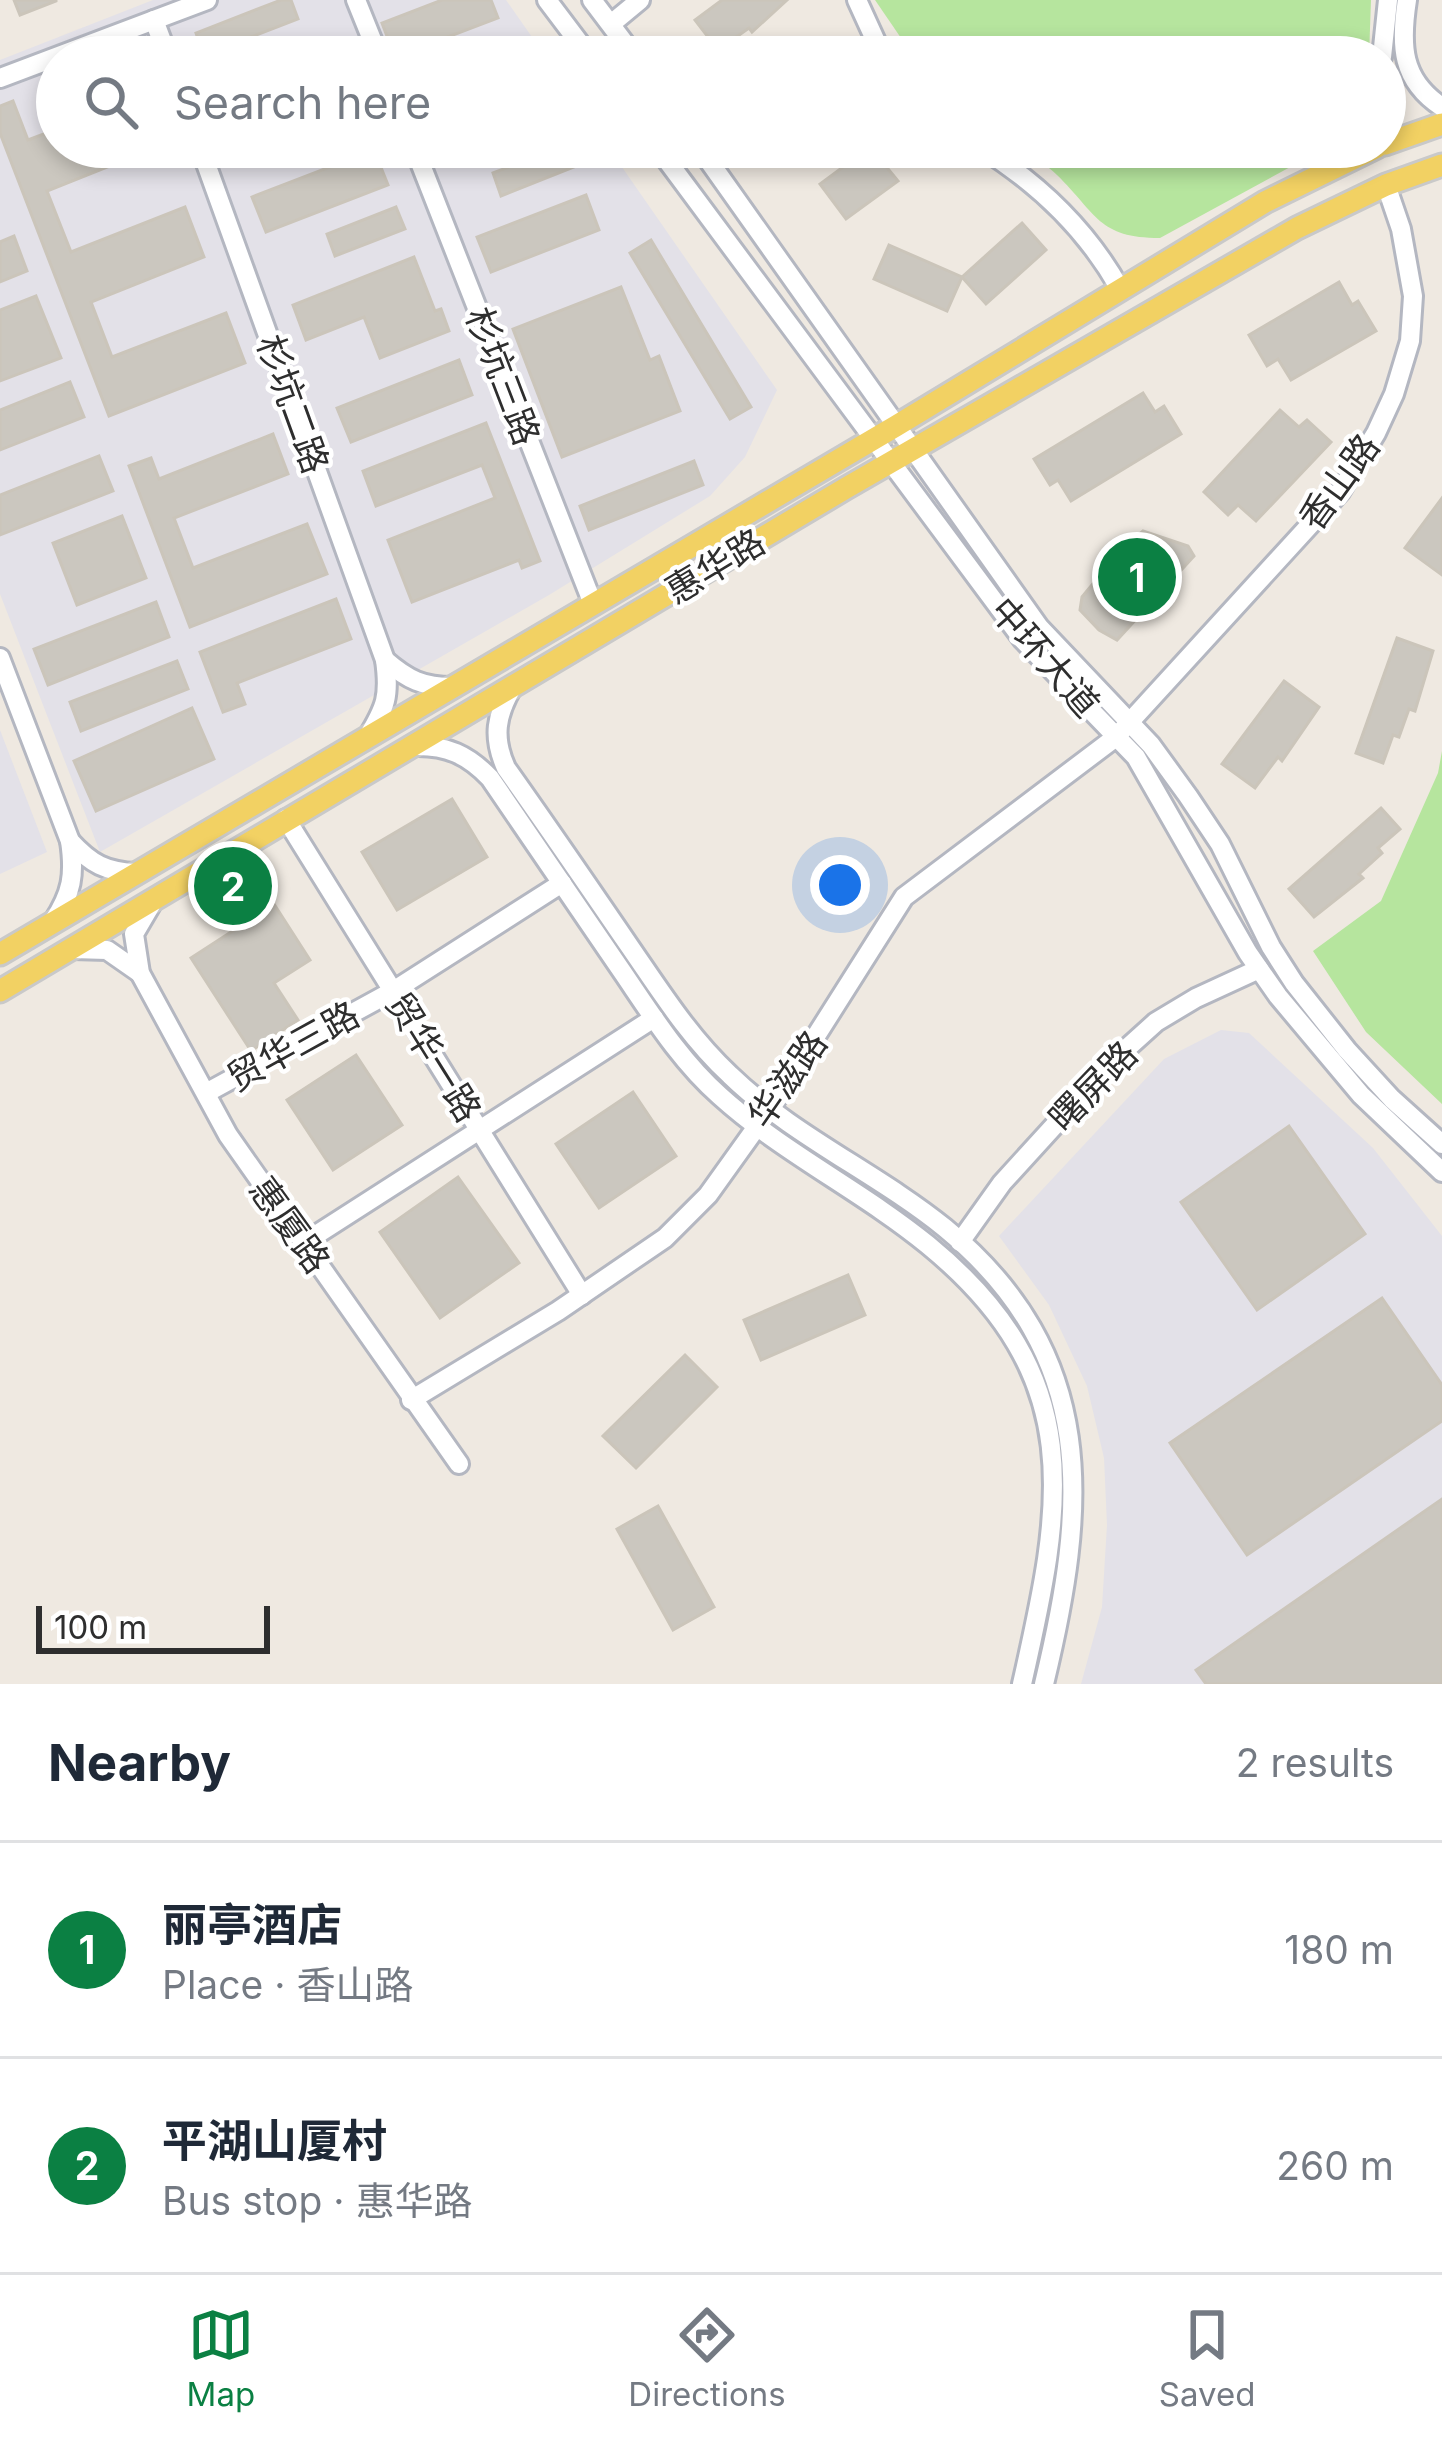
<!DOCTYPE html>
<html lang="en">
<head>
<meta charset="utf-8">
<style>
  body { margin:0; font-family:Inter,"Noto Sans SC",sans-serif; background:#f6f6f7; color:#1f2937 }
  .scale { position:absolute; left:36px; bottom:30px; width:234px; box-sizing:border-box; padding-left:12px; border:6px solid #2e2e2e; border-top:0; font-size:33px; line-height:42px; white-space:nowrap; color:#2e2e2e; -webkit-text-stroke:9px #fff; paint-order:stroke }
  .you { position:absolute; left:840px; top:885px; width:42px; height:42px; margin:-30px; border:9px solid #fff; border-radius:50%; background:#1a73e8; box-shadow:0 0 0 18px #1a73e833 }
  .badge { display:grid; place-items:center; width:78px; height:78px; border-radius:50%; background:#0b8043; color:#fff; font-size:39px; font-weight:700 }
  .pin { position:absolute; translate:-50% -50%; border:6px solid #fff; box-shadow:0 3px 12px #0006 }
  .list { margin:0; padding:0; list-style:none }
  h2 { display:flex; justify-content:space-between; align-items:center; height:156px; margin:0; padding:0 48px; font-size:51px }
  h2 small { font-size:39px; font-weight:400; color:#747a83 }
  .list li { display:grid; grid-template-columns:78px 1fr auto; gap:36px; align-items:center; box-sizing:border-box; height:216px; padding:0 48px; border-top:3px solid #e0e1e3 }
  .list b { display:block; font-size:45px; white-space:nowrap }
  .list p { margin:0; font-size:39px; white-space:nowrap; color:#747a83 }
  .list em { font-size:39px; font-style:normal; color:#747a83 }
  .icon { flex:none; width:66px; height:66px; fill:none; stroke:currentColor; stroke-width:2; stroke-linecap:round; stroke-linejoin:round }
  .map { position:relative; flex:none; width:1442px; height:1684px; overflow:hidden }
  .search { position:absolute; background:#fff; box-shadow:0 6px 18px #0003; left:36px; right:36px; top:36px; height:132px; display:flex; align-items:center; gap:30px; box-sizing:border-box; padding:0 42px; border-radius:66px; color:#747a83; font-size:45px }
  .sheet { height:588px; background:#fff }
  nav { display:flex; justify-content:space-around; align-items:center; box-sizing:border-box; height:168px; border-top:3px solid #e0e1e3; background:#fff; font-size:33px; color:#747a83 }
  nav a { display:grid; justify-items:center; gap:6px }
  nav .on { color:#0b8043 }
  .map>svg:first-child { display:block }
</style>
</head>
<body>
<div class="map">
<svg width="1442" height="1684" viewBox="0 0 1442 1684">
  <rect width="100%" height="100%" fill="#efe9e1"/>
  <g fill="#e3e1e8">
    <polygon points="153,0 506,0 546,57 57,57 57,147 608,147 777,390 745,457 710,496 549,595 100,852 0,594 0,60"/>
    <polygon points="0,730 47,852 0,874"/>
    <polygon points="1221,1030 1249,1033 1373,1148 1442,1236 1442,1684 1081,1684 1102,1607 1107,1525 1104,1458 1087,1386 1049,1305 999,1236 1164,1059"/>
  </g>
  <g fill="#b6e59e">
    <polygon points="875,0 1371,0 1369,57 914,57"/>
    <path d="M1017 147H1327L1160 238C1098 238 1097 214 1057 175 1046 164 1030 156 1017 147Z"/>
    <polygon points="1442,751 1442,1104 1366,1032 1313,951 1381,901 1438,773"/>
  </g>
  <g fill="#cbc7bf" stroke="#cbc5ba" stroke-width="3">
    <polygon points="14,0 56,0 56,1 20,15"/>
    <polygon points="281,0 291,0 298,19 204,55 196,33"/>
    <polygon points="442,0 491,0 498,18 395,57 382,23"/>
    <polygon points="722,0 787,0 752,32 749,28 718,50 695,20"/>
    <polygon points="510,39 516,57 466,57 466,56"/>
    <polygon points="333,42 339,57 298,57 298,56"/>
    <polygon points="13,101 28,140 57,129 57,147 157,147 47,191 71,252 185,207 204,257 91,302 112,357 226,313 245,363 109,416 0,133 0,106"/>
    <polygon points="441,147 482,147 482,148 447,162"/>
    <polygon points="561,147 577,147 584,163 501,196 493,173"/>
    <polygon points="870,147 898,181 846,219 820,184"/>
    <polygon points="374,150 388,185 266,232 252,197"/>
    <polygon points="586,195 599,230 491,272 477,237"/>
    <polygon points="396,207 405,229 335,256 327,234"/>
    <polygon points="1022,223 1046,250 986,304 962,277"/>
    <polygon points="14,236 27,271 0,282 0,242"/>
    <polygon points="651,240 751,407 730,419 630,253"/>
    <polygon points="889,245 962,277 947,311 874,279"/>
    <polygon points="414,257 435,311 441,309 449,331 380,358 364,317 306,340 293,305"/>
    <polygon points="1339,282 1352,305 1358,301 1376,331 1291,380 1278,359 1267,366 1249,335"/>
    <polygon points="621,287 650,360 659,356 680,411 562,457 513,329"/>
    <polygon points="36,296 61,358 0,381 0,310"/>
    <polygon points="459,360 472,395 351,442 337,408"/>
    <polygon points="70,382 84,417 0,450 0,410"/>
    <polygon points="1143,393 1155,412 1164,406 1181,434 1071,501 1058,480 1050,485 1034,459"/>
    <polygon points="1280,410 1299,427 1307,420 1331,442 1256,521 1238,505 1228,515 1204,492"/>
    <polygon points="486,423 540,561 522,568 519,560 412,602 388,540 495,498 482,465 376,506 363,471"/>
    <polygon points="273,434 288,474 174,518 193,568 307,524 327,574 190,627 129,466 151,458 159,479"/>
    <polygon points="99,456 113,491 0,535 0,495"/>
    <polygon points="694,461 703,485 589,530 580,506"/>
    <polygon points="1442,498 1442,575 1405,548"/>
    <polygon points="122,516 146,578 77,605 53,543"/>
    <polygon points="1143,531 1188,546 1194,556 1117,640 1099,630 1080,610 1082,597 1120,551"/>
    <polygon points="336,599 351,639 237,683 245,704 223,712 200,652"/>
    <polygon points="156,602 169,637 48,685 34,649"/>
    <polygon points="1397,638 1433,651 1415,711 1409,709 1399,737 1393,735 1383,763 1356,753"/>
    <polygon points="177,661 188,689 81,731 70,702"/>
    <polygon points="1284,681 1319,707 1282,761 1278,757 1255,788 1222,764"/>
    <polygon points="192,708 214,759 96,811 74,761"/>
    <polygon points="452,799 487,857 397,910 362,852"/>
    <polygon points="1381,808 1400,829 1378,848 1382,853 1359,874 1363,878 1314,917 1289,889"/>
    <polygon points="274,904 310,960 274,983 298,1020 251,1051 191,958"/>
    <polygon points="356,1055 402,1125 333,1170 287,1100"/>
    <polygon points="633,1092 676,1156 599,1208 556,1144"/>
    <polygon points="1289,1126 1365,1234 1257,1310 1181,1202"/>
    <polygon points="458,1177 519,1263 440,1318 380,1232"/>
    <polygon points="848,1275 865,1315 761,1360 744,1320"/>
    <polygon points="1382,1298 1442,1385 1442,1421 1247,1555 1170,1443"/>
    <polygon points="685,1355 717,1387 636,1468 603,1436"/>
    <polygon points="1442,1499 1442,1684 1206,1684 1196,1670"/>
    <polygon points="658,1506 714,1607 673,1630 617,1529"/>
  </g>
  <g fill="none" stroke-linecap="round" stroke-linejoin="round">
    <defs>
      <g id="minor">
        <polyline points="356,0 379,57"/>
        <polyline points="547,0 590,57"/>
        <polyline points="592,0 635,57"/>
        <polyline points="857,0 883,57"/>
        <path d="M1407 0C1400 45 1401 80 1442 107"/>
        <polyline points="154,20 168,57"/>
        <polyline points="611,24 640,0"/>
        <polyline points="1382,57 1388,0"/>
        <polyline points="0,78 207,0"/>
        <path d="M200 147 385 660C390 696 386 707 367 738"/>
        <polyline points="414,147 593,604"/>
        <polyline points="657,147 1023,640 1136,757 1248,953 1278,996 1361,1095 1442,1172"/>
        <polyline points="699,147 1039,627 1151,745 1188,796 1220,844 1271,947 1294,983 1347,1050 1392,1099 1442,1144"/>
        <path d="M980 147C1038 183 1087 230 1120 289"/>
        <path d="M0 658 70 841C75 875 72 893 53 922"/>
        <path d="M385 660C408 680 423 687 453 687"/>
        <path d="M513 686C496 715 492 737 506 768 548 827 589 887 630 947 661 992 690 1038 730 1075 793 1136 877 1173 945 1228 1100 1356 1087 1506 1044 1684"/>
        <path d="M414 746C447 745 468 755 490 778 533 841 576 904 619 967 650 1012 679 1060 720 1096 783 1153 862 1191 928 1245 1089 1377 1063 1503 1022 1684"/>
        <polyline points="286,819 582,1295"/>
        <path d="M70 841C91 864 106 872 137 873"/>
        <polyline points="151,905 134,934 140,973 228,1135 459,1464"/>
        <polyline points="73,949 107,950 140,973"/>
        <polyline points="206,1093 393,991 562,883"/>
        <polyline points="305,1242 654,1018"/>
        <polyline points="960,1242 1002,1183 1115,1059 1156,1022 1196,998 1259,969"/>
        <polyline points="411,1400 558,1311 665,1238 708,1195 771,1107 904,897 1116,737 1340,492 1376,433 1394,394 1410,341 1413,296 1401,229 1386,185"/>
      </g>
      <g id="major">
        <polyline points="1385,144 1442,124"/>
        <polyline points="0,954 896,426 1265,202 1377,147"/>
        <polyline points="0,991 846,488 1297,228 1386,185 1442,165"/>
      </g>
    </defs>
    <use href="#minor" stroke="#b4b7c1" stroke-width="24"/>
    <use href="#major" stroke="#c9c9c9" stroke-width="27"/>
    <use href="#minor" stroke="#fff" stroke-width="18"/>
    <use href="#major" stroke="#f2d163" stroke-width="21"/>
  </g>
  <g text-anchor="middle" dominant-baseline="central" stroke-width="9" stroke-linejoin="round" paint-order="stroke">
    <g font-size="36" fill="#2e2e2e" stroke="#fff">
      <text transform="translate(503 376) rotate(69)">杉坑三路</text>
      <text transform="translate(293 404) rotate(70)">杉坑二路</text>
      <text transform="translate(1339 482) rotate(-54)">香山路</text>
      <text transform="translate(715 566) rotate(-31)">惠华路</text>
      <text transform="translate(1045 657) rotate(49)">中环大道</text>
      <text transform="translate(293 1046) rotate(-29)">贸华三路</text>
      <text transform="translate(434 1057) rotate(58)">贸华一路</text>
      <text transform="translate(787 1079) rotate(-55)">华滋路</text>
      <text transform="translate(1093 1086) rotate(-46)">曙屏路</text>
      <text transform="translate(290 1225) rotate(54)">惠厦路</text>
    </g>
  </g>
</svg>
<div class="scale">100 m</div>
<div class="you"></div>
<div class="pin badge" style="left:1137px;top:577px">1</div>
<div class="pin badge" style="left:233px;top:886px">2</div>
<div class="search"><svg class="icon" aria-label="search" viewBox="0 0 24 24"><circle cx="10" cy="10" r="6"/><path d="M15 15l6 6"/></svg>Search here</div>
</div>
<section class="sheet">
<h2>Nearby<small>2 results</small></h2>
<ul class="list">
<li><span class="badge">1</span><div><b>丽亭酒店</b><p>Place · 香山路</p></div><em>180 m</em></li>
<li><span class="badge">2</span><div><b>平湖山厦村</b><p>Bus stop · 惠华路</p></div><em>260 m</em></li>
</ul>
</section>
<nav>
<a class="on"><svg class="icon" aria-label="map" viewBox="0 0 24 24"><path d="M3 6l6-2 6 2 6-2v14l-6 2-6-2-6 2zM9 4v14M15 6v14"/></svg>Map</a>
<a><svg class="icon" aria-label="directions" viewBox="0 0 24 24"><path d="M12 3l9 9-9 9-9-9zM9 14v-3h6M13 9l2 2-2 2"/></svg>Directions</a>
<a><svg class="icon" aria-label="saved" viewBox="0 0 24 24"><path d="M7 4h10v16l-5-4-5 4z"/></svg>Saved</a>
</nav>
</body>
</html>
